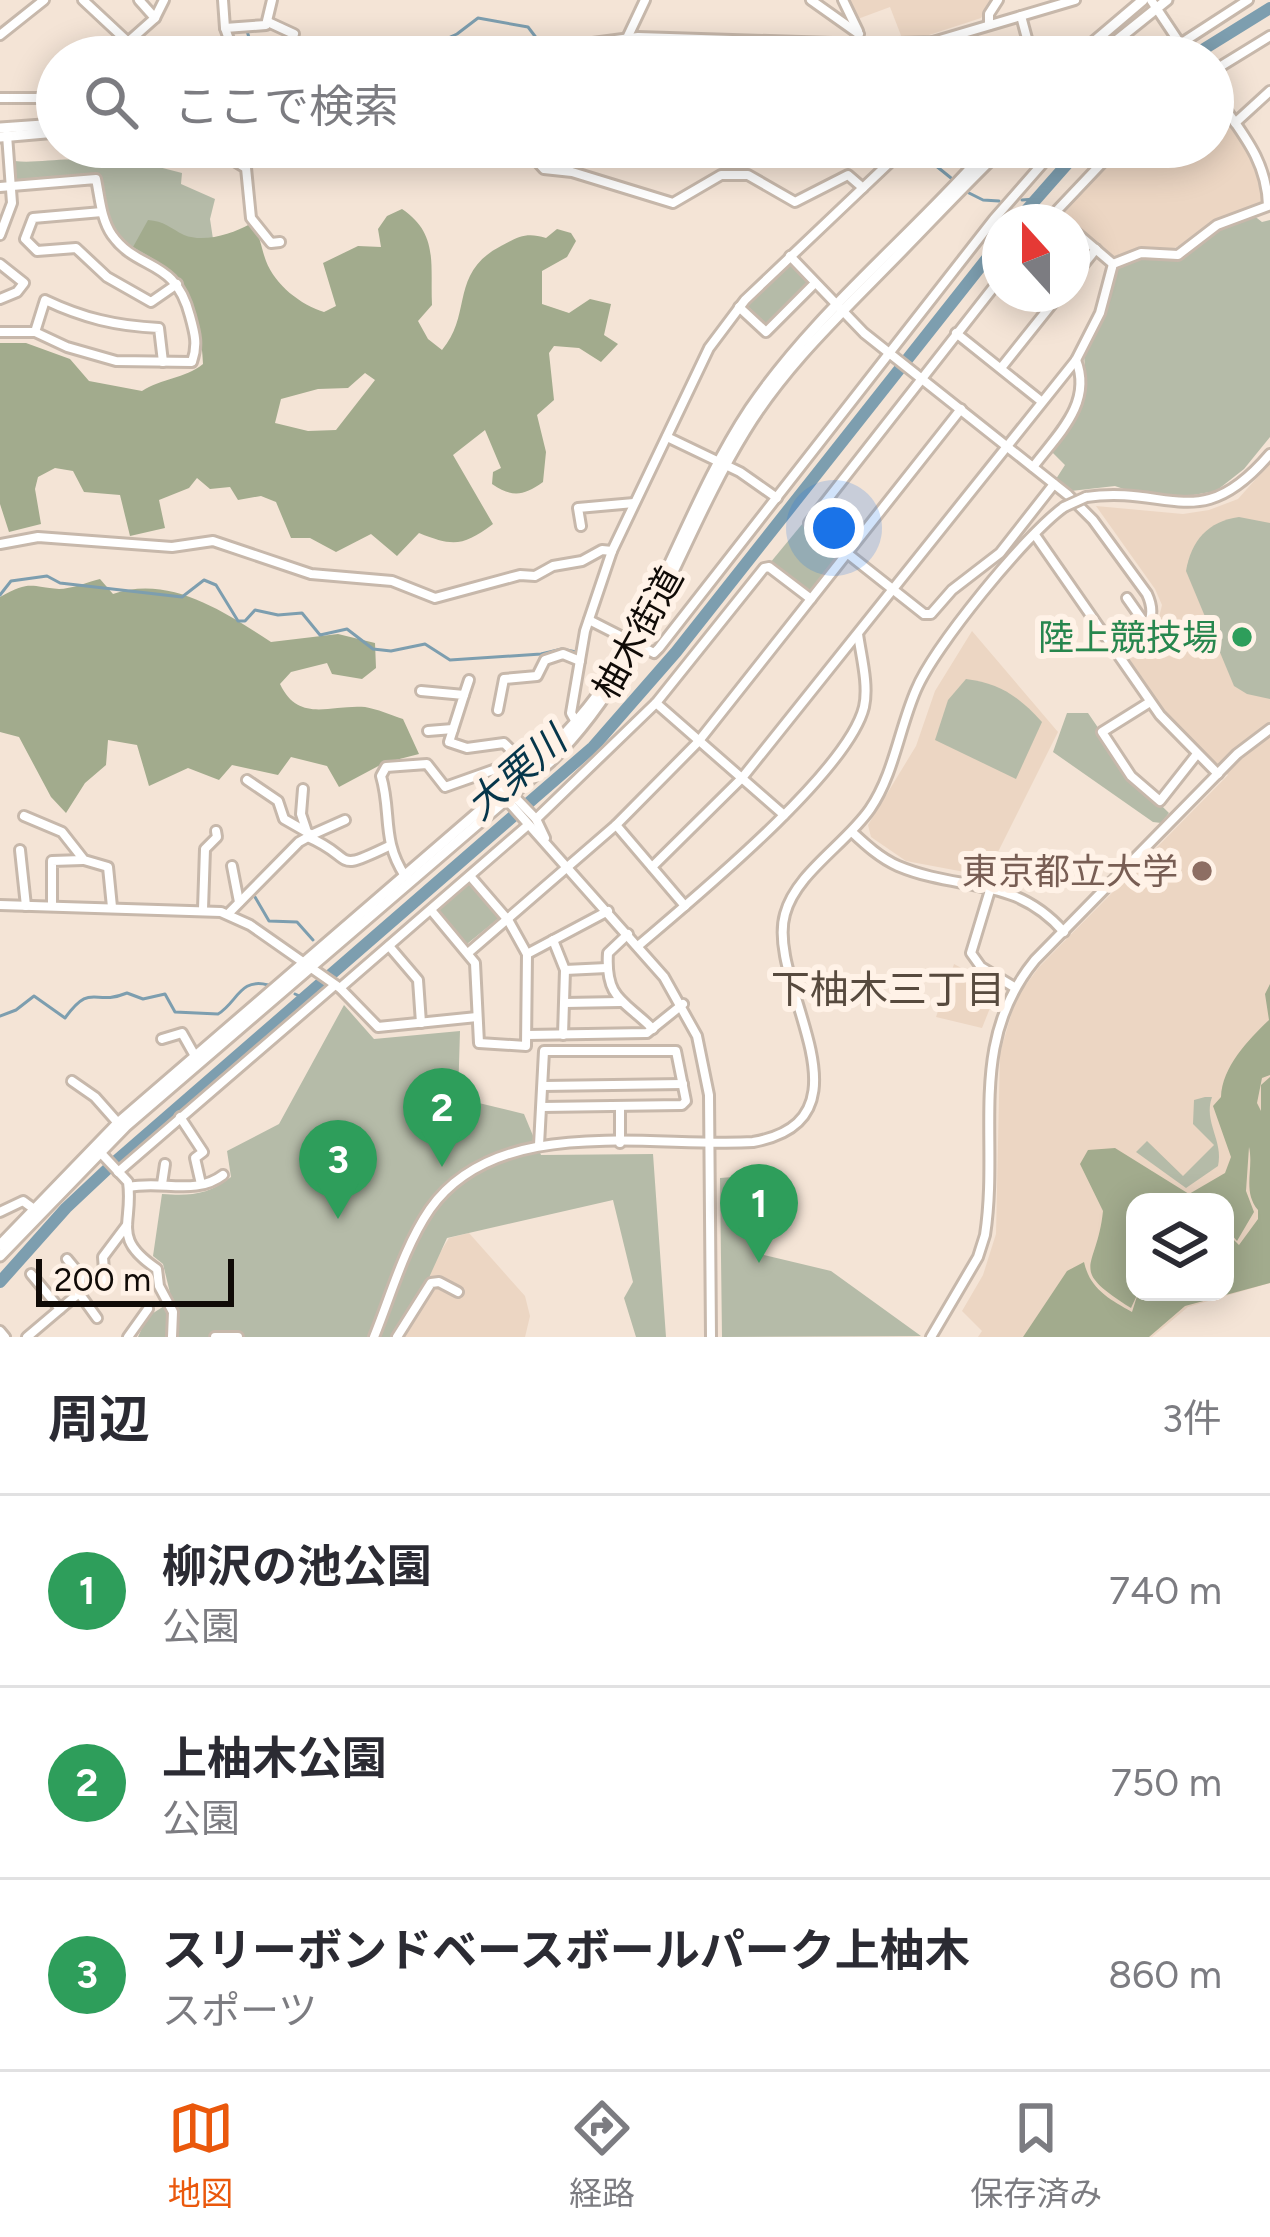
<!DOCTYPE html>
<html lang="ja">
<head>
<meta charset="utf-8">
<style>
  body { margin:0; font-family:Figtree,"Noto Sans JP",sans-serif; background:#f2f2f3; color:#2b2b33 }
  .controls { position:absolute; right:36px; bottom:36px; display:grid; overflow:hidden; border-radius:24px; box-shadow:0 6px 30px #0003 }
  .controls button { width:108px; height:108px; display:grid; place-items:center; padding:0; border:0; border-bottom:3px solid #e1e1e2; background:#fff; color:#2b2b33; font:60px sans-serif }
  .compass { position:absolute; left:982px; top:204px; width:108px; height:108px; border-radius:50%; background:#fff; box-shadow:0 6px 30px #0003; rotate:339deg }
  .scale { position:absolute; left:36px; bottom:30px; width:198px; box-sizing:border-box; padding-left:12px; border:6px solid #100b07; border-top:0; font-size:33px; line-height:42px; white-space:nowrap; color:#100b07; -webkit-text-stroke:9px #fff2e7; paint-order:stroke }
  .you { position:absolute; left:834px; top:528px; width:42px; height:42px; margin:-30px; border:9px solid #fff; border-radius:50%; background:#1a73e8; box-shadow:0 0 0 18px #1a73e833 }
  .badge { display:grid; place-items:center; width:78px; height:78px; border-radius:50%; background:#ea580c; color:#fff; font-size:39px; font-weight:700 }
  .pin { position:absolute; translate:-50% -99px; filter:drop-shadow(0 3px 6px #0008) }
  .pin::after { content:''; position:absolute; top:63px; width:42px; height:36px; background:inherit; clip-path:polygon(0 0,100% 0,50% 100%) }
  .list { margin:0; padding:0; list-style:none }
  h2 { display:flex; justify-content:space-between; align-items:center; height:156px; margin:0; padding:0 48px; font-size:51px }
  h2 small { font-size:39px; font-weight:400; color:#7c7c81 }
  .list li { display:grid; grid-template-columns:78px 1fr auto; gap:36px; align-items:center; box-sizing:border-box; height:192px; padding:0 48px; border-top:3px solid #e1e1e2 }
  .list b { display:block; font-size:45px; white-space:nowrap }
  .list p { margin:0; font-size:39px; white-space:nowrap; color:#7c7c81 }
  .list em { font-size:39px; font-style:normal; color:#7c7c81 }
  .icon { flex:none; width:66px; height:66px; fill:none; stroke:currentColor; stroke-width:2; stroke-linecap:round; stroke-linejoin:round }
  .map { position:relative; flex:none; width:1270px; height:1337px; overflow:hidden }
  .search { position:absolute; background:#fff; box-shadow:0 6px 30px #0003; left:36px; right:36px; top:36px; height:132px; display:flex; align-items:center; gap:30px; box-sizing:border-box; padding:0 42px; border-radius:66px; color:#7c7c81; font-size:45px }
  .sheet { height:732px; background:#fff }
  nav { display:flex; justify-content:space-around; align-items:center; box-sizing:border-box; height:168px; border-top:3px solid #e1e1e2; background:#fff; font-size:33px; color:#7c7c81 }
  nav a { display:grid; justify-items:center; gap:6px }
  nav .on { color:#ea580c }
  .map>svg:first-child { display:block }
</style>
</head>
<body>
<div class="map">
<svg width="1270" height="1337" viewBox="0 0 1270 1337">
  <rect width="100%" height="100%" fill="#f4e4d6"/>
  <g fill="#ecd6c3" fill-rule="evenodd">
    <polygon points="847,0 992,0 981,18 929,35 902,38 890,7 855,20"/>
    <polygon points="1213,99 1257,162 1266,203 1215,220 1179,246 1167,251 1129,251 1112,260 1072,222 1061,217 1061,209 1119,147 1213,147"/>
    <path d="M1270 463V1283L1188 1307 1152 1337H978L982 1331 962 1311 983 1275 996 1234 1000 1053 1016 998 1039 967 1228 775 1170 718 1128 657 1155 634 1162 605 1155 589 1096 506 1183 514 1209 510 1238 499ZM1135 1202H1225V1292H1135Z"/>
    <polygon points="972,631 1058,732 986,876 906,861 871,837 868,825 916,746 935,691"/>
    <polygon points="954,964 998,988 982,1028 936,1017"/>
    <polygon points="469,1233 525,1296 530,1316 525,1337 404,1337 430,1290 421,1284 449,1238"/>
  </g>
  <g fill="#b5bba8">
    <path d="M127 150 139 151 147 164 182 173 181 184 215 199 210 219 213 239 181 249 174 277 116 236 104 207 99 176 17 183 15 161C37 164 76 155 91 163Z"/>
    <polygon points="1253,215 1262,222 1270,220 1270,437 1244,469 1216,491 1182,497 1138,494 1115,486 1071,491 1056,479 1065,465 1051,451 1079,412 1086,390 1084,354 1101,323 1117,269 1147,256 1166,260 1182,257 1219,229"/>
    <polygon points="790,264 810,283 769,325 763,325 747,305"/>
    <path d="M1239 517 1270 523V699L1247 694 1234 686 1186 571C1191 541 1208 521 1239 517Z"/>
    <polygon points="803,523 839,555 811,591 806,592 770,563"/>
    <path d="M966 679C1000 683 1019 697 1042 722L1016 779 935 740 948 700Z"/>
    <polygon points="1067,713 1088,713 1131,776 1169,813 1161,823 1153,822 1053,752"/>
    <polygon points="468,883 499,918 467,944 437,909"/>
    <path d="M344 1005 374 1039 460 1031 458 1098 524 1114 541 1155 653 1154 666 1337H636L624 1298 633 1282 613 1200 447 1238 402 1337H138L147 1317 172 1301 163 1264 153 1256 162 1194C190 1196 208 1195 231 1177L227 1151 279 1124Z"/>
    <path d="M1205 1097H1212C1203 1122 1224 1141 1218 1166L1186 1188 1136 1152 1147 1141 1183 1176 1214 1145 1193 1124 1194 1100Z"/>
    <polygon points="733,1177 744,1231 764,1255 831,1271 921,1336 722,1337 720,1178"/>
  </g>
  <g fill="#a2ab8d" fill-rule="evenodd">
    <path d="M402 209C439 234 430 264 432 305L418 321 428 339 442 350C473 314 449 273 501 246 519 236 527 232 546 238L557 229 571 233 576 241 567 257 542 271V304L569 313 590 299 611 304 604 335 618 344 601 362 579 348 554 346 549 353 554 400 537 415 546 452 543 482C523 496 513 498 492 484L493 472 501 468 485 430 453 455 493 524C463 546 454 547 419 533L397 556 371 534 336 552 310 538H291L276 502 261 496 238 500 230 487 210 489 197 478 189 488 159 500 165 528 130 536 120 495 84 492 73 471 55 468 38 477 35 489 41 524 9 532 0 504V343H26L70 359 89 381 142 391C162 378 184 379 203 364 201 308 183 272 133 247L148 220C164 221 170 228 184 235 204 243 232 234 250 224 262 238 260 245 266 261 275 285 301 305 324 312L336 306 323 263 358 246 381 247 378 229 387 216ZM365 373 375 380 336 430 308 431 275 423 281 399 318 389 348 388Z"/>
    <path d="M100 579 113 594C170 574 226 613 271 642L338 634 375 643 376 668 362 679 332 674 327 663 291 672 280 684C299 724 331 704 365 707 377 709 391 715 403 719L419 754 384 763 339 787 327 766 291 757 278 775 232 765 219 780 188 768 149 786 137 745 108 740 106 765 85 783 66 813 51 797 19 737 0 732V597C31 580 30 587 59 589 71 589 88 582 100 579Z"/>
    <path d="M1270 984V1075L1262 1078 1257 1103 1261 1111V1085L1270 1077V1283L1185 1306 1149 1337H1023L1067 1271 1084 1262C1090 1289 1109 1299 1132 1312L1138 1293 1131 1308C1066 1267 1097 1271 1103 1211L1080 1164 1088 1150 1115 1148 1189 1194 1225 1173 1231 1157 1213 1106 1221 1097C1222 1067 1248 1040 1269 1020L1265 994ZM1249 1147C1254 1169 1242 1191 1258 1210V1219L1239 1245 1225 1231V1292H1135V1202H1225V1227L1237 1241 1254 1212 1246 1191Z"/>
  </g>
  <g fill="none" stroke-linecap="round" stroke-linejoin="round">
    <g stroke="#7d9eaf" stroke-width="3">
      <polyline points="247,31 255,57"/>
      <polyline points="358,57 386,44 428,47 457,34 478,18 528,27 547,52"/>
      <polyline points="674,147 675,153 683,155 694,147"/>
      <polyline points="914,148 951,178"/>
      <polyline points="142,149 147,159 185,166 223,147"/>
      <polyline points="969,193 983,200 999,201"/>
      <polyline points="1022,200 1035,199"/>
      <polyline points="0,595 11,581 47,576 60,583 182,597 204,580 216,585 238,621 245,621 255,610 278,615 302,613 320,635 347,629 373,649 391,651 425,644 450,660 541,654 562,649 576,652"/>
      <polyline points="255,897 269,921 297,922 313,940"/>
      <polyline points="337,967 338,968"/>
      <polyline points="295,994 304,998"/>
      <path d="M0 1016 16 1010 34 996 65 1018C92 981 93 1007 127 993L143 999 165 994 175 1012 218 1014C237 1003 240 977 268 985"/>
    </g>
    <g stroke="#7d9eaf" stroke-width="12">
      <polyline points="1191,57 1270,8"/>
      <polyline points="1016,222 1082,147"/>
      <polyline points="0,1282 66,1208 116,1161 593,747 676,652 1000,242"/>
    </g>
    <defs>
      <g id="minor">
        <polyline points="83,0 128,42 155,18 164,0"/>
        <polyline points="139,0 155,18"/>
        <polyline points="223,0 225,28 235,57"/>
        <polyline points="811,0 859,34"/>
        <polyline points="843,0 858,31"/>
        <polyline points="1151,0 1189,57"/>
        <polyline points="1021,16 1032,57"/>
        <polyline points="268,22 294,34"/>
        <polyline points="989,25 989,14 998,0"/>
        <polyline points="225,28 266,25 272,0"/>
        <polyline points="0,35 44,0"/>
        <polyline points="628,36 645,0"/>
        <polyline points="933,42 933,57"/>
        <polyline points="176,57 212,45 216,57"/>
        <polyline points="558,57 585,44 638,37 864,44 933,42 1075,0"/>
        <polyline points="1160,57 1248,0"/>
        <polyline points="1213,71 1270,36"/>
        <polyline points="0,98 57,98"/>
        <polyline points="1235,123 1270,91"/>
        <polyline points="228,147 228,157 246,168 251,218 271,243 280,242"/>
        <polyline points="524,147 544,169 572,172 673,203 721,175 748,175 795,202 848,175 863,188"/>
        <path d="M0 187 96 179C100 198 101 219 112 235 138 272 175 257 190 316 195 334 198 345 192 362L116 361 67 347 35 332H0"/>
        <polyline points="102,212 33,218 25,239 37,251 76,248 107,277 151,302 177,284"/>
        <polyline points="1046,222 1117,147"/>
        <polyline points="1072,229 1113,264"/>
        <polyline points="0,235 12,203 7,135"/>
        <path d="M790 256 864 333 1068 495 1093 520 1147 594C1161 624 1139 636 1117 653"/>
        <polyline points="0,264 24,283 17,292 0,299"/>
        <polyline points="1000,279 809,523 924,614 931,614 952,590 1000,553 1054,484"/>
        <polyline points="1072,279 1096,249"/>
        <polyline points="739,307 766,332 815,283"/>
        <path d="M35 332 45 300C83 318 116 326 159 328L163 362"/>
        <polyline points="956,333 1041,401"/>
        <polyline points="1001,368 1060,294"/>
        <polyline points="667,437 740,472 777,498"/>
        <path d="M1033 467C1058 434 1093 403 1076 360"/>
        <path d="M1086 497C1170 485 1200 536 1270 454"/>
        <polyline points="581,526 578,508 634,503"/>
        <polyline points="1035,535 1160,715 1218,774"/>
        <polyline points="0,544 38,537 172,547 213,541 311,574 392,581 435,598 520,575 535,576 553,566 582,561 602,550 612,551"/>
        <polyline points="1127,598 1148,628"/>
        <polyline points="589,620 654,653 659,648 994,219 1057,147"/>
        <polyline points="421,691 464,695 449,742 467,748 504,743 519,758"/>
        <polyline points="464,695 469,680"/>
        <polyline points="1150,702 1102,732 1131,776 1160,801 1197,754"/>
        <polyline points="656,703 784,815"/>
        <polyline points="498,710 504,679 537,676 545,660 563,654 580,661"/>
        <polyline points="576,722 571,713 585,631 612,551 709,348 745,300 906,147"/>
        <polyline points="428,731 453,729"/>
        <polyline points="247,780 278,801 284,819 312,835"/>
        <polyline points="303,789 301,814 306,829"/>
        <polyline points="510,792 536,819 545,838"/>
        <polyline points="506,799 664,977 697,1036 709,1095 711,1337"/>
        <polyline points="24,816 62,832 84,860 108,867 112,907"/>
        <polyline points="536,819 656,703 764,568 769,567 811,599"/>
        <polyline points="616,825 685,906"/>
        <path d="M852 832C866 845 880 858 898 866 960 892 1014 875 1064 932"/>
        <polyline points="309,836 345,820"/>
        <polyline points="20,850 26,906"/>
        <polyline points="232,866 239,902"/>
        <path d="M652 867 742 778 1076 360 1100 313 1113 264 1141 253 1178 255 1217 225 1268 206C1267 158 1239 130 1213 91"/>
        <path d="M405 876C381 840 392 813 381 776L386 767 427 764 445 787 510 764 538 744 548 752"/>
        <polyline points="470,876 507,919"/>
        <polyline points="991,887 971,953 981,967 1014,987"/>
        <polyline points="0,905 221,912 250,925 340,988 378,1027 477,1017"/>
        <polyline points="52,906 52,861 83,860"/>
        <polyline points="203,909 205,849 217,837 216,831"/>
        <polyline points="431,910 475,963 479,1043 526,1046 527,954 507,918"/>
        <path d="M228 914 299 842 308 837C357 858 331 874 389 846"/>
        <path d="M628 934 608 953C605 999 624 1000 653 1029"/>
        <polyline points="553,940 565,970 563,1035"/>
        <polyline points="389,946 418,980 421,1023"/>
        <path d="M638 946C693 899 848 772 864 707 869 685 861 656 858 634"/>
        <polyline points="468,953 616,825 698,742 961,409"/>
        <polyline points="527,954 608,911"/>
        <polyline points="565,970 607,968"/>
        <polyline points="340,988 528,825"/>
        <polyline points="565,1003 620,1002"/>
        <polyline points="527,1035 647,1033 683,1004"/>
        <polyline points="162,1039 182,1033 195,1056"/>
        <polyline points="72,1081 95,1097 118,1123"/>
        <polyline points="543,1086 683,1084"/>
        <polyline points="620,1106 620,1143"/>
        <polyline points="180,1117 203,1152 195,1158 201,1184"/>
        <polyline points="539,1145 544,1051 676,1051 686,1101 682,1105 542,1107"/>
        <path d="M99 1151 128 1182C134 1224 110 1237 157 1269L159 1286 173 1312 172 1337"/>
        <polyline points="118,1172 335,985"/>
        <polyline points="162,1184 165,1164"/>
        <path d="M129 1187C161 1180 196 1196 223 1175"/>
        <polyline points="0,1212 23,1201 38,1212"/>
        <polyline points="31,1274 60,1309"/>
        <polyline points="105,1284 103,1257 127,1225"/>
        <polyline points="79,1293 97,1318"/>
        <polyline points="0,1331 5,1337"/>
        <polyline points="27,1337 79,1293 81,1276 67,1259"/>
        <polyline points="128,1337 148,1309"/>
        <polyline points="215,1337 238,1337"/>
        <path d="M374 1337C391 1295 404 1247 430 1209 498 1113 651 1148 753 1142 881 1119 765 983 785 914 796 873 846 844 870 809 894 774 899 729 916 690 934 647 1025 535 1064 507"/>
        <polyline points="397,1337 431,1283 439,1282 458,1292"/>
        <path d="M931 1337 978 1257 985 1235C1000 1137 966 1044 1035 960L1237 754 1270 729"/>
      </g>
      <g id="major">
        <polyline points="1076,57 1143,0"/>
        <polyline points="1096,57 1167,0"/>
        <polyline points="0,128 57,124"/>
        <polyline points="0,137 57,132"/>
        <path d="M0 1245 118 1123 520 776C552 748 582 719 606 683 663 597 693 495 750 409 816 311 913 236 990 147"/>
        <path d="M0 1256 126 1126 551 761C645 669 678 540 745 431 782 370 833 321 882 271 923 230 962 187 1004 147"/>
      </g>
    </defs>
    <use href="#minor" stroke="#c7b8ab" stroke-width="14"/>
    <use href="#major" stroke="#c7b8ab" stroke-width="15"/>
    <use href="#minor" stroke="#fff" stroke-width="8"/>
    <use href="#major" stroke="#fff" stroke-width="9"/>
    <defs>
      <polyline id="minor-bridge" points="1064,507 1086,497"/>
    </defs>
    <use href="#minor-bridge" stroke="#c7b8ab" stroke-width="14" stroke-linecap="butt"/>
    <use href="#minor-bridge" stroke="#fff" stroke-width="8"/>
  </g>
  <circle fill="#2e9e5b" stroke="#fff2e7" stroke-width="4.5" cx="1242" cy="637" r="12"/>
  <circle fill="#8d6e63" stroke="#fff2e7" stroke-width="4.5" cx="1202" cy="871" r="12"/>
  <g text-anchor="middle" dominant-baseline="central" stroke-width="12" stroke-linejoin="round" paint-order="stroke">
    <g font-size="36" fill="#100b07" stroke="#fff2e7">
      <text transform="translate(638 633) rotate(-61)">柚木街道</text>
    </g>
    <g font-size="36" fill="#27864d" stroke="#fff2e7" text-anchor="end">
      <text x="1218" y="637">陸上競技場</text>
    </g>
    <g font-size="36" fill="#785e54" stroke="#fff2e7" text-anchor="end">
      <text x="1178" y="871">東京都立大学</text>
    </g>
    <g font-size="39" font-style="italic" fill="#06364a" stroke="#fff2e7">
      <text transform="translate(516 773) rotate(-41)">大栗川</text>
    </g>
    <g font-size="39" fill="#574a3e" stroke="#fff2e7">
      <text x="888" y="989">下柚木三丁目</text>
    </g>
  </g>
</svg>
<div class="controls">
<button><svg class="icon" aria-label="layers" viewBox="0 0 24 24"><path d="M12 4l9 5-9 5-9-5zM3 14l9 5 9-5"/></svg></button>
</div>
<svg class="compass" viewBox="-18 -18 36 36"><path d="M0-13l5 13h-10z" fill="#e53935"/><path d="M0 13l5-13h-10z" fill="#7c7c81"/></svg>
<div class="scale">200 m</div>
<div class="you"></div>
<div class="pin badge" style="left:759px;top:1263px;background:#2e9e5b">1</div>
<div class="pin badge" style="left:442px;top:1167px;background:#2e9e5b">2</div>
<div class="pin badge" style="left:338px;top:1219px;background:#2e9e5b">3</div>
<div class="search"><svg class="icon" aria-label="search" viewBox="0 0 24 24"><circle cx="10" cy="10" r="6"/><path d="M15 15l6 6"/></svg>ここで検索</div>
</div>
<section class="sheet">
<h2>周辺<small>3件</small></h2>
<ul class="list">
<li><span class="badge" style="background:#2e9e5b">1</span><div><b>柳沢の池公園</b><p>公園</p></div><em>740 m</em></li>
<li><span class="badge" style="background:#2e9e5b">2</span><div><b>上柚木公園</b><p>公園</p></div><em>750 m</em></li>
<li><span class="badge" style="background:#2e9e5b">3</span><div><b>スリーボンドベースボールパーク上柚木</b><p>スポーツ</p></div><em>860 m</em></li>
</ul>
</section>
<nav>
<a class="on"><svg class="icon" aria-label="map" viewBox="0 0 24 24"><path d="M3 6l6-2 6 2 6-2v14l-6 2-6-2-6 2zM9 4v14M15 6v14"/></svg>地図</a>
<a><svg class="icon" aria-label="directions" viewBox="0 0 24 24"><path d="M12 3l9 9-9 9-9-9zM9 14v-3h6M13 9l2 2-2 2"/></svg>経路</a>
<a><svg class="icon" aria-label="saved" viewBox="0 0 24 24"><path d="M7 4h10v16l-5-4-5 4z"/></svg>保存済み</a>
</nav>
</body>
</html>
